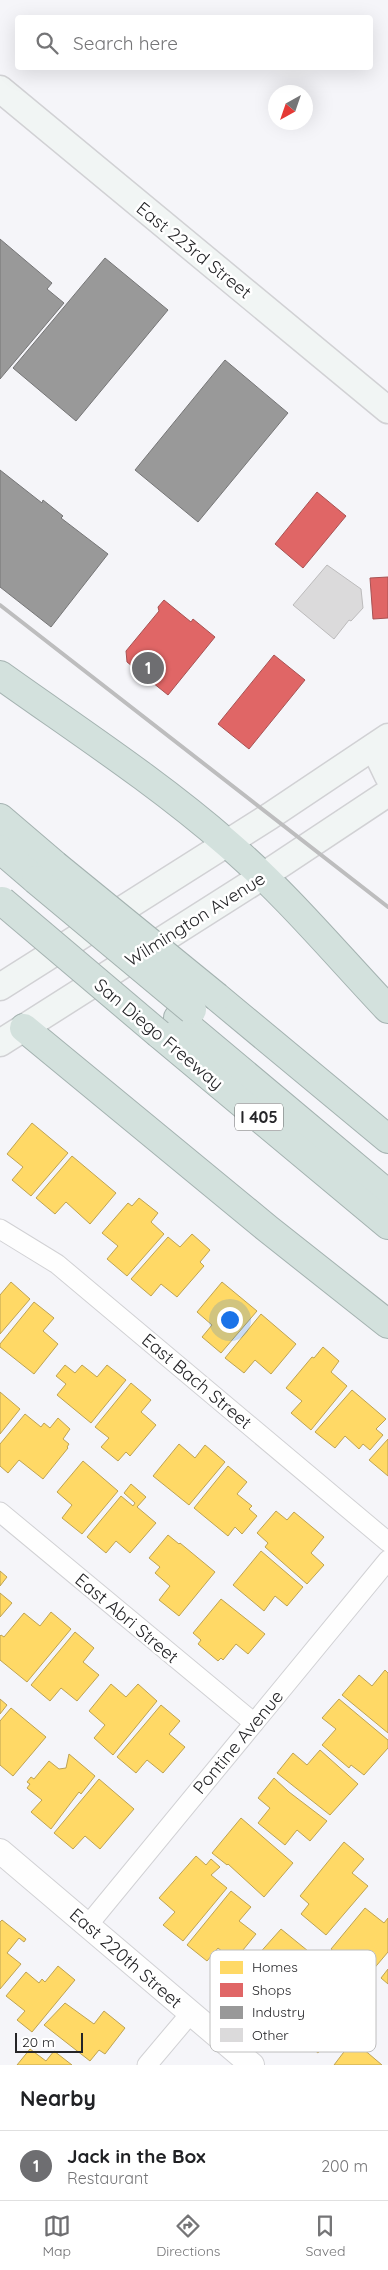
<!DOCTYPE html>
<html lang="en">
<head>
<meta charset="utf-8">
<style>
  body { margin:0; font-family:Quicksand,sans-serif; background:#f2f2f2; color:#202124 }
  .compass { position:absolute; left:268px; top:85px; width:45px; height:45px; border-radius:50%; background:#fff; box-shadow:0 5px 20px #0002; rotate:220deg }
  .scale { position:absolute; left:15px; bottom:12px; width:68px; box-sizing:border-box; padding-left:5px; border:2px solid #252528; border-top:0; font-size:14px; line-height:18px; white-space:nowrap; color:#252528; -webkit-text-stroke:4px #fff; paint-order:stroke }
  .you { position:absolute; left:229px; top:1319px; width:18px; height:18px; margin:-12px; border:4px solid #fff; border-radius:50%; background:#1a73e8; box-shadow:0 0 0 8px #1a73e833 }
  .badge { display:grid; place-items:center; width:32px; height:32px; border-radius:50%; background:#6e6e71; color:#fff; font-size:16px; font-weight:700 }
  .pin { position:absolute; translate:-50% -50%; border:2px solid #fff; box-shadow:0 1px 5px #0006 }
  .list { margin:0; padding:0; list-style:none }
  h2 { display:flex; justify-content:space-between; align-items:center; height:65px; margin:0; padding:0 20px; font-size:21px }
  h2 small { font-size:16px; font-weight:400; color:#757577 }
  .list li { display:grid; grid-template-columns:32px 1fr auto; gap:15px; align-items:center; box-sizing:border-box; height:70px; padding:0 20px; border-top:1px solid #e0e0e0 }
  .list b { display:block; font-size:19px; white-space:nowrap }
  .list p { margin:0; font-size:16px; white-space:nowrap; color:#757577 }
  .list em { font-size:16px; font-style:normal; color:#757577 }
  .icon { flex:none; width:28px; height:28px; fill:none; stroke:currentColor; stroke-width:2; stroke-linecap:round; stroke-linejoin:round }
  .map { position:relative; flex:none; width:388px; height:2065px; overflow:hidden }
  .search { position:absolute; background:#fff; box-shadow:0 5px 20px #0002; left:15px; right:15px; top:15px; height:55px; display:flex; align-items:center; gap:12px; box-sizing:border-box; padding:0 18px; border-radius:5px; color:#757577; font-size:19px }
  .sheet { height:135px; background:#fff }
  nav { display:flex; justify-content:space-around; align-items:center; box-sizing:border-box; height:70px; border-top:1px solid #e0e0e0; background:#fff; font-size:14px; color:#757577 }
  nav a { display:grid; justify-items:center; gap:2px }
  nav .on { color:#6e6e71 }
  .map>svg:first-child { display:block }
</style>
</head>
<body>
<div class="map">
<svg width="388" height="2065" viewBox="0 0 388 2065">
  <rect width="100%" height="100%" fill="#f5f5f9"/>
  <g fill="#ffd966" stroke="#bea353">
    <polygon points="32,1123 68,1153 31,1196 12,1180 23,1167 7,1154"/>
    <polygon points="72,1156 116,1193 90,1224 66,1202 55,1214 36,1198"/>
    <polygon points="139,1198 158,1213 151,1222 164,1234 127,1276 107,1259 118,1246 102,1233 128,1203 132,1206"/>
    <polygon points="192,1234 210,1250 200,1262 204,1266 177,1297 161,1284 151,1296 131,1279 168,1237 180,1247"/>
    <polygon points="11,1282 30,1299 0,1334 0,1295"/>
    <polygon points="222,1282 257,1311 221,1353 202,1337 212,1325 197,1312"/>
    <polygon points="34,1302 54,1318 43,1331 58,1344 34,1374 0,1347 0,1344"/>
    <polygon points="261,1314 296,1344 271,1374 255,1360 244,1373 225,1358"/>
    <polygon points="323,1347 339,1361 331,1372 347,1386 311,1430 291,1413 302,1401 286,1388 312,1357 314,1358"/>
    <polygon points="65,1365 75,1373 82,1365 97,1377 107,1365 126,1380 91,1423 57,1395 66,1384 56,1376"/>
    <polygon points="131,1383 151,1400 141,1412 156,1425 130,1456 126,1452 118,1461 101,1447 109,1438 95,1427"/>
    <polygon points="352,1390 386,1419 376,1429 383,1435 370,1450 363,1444 359,1449 345,1436 335,1448 315,1432"/>
    <polygon points="0,1392 20,1409 0,1434"/>
    <polygon points="25,1414 41,1427 44,1423 50,1428 58,1418 70,1429 63,1439 69,1444 67,1447 68,1448 43,1479 19,1460 8,1473 0,1466 0,1444"/>
    <polygon points="388,1439 388,1476 369,1460"/>
    <polygon points="179,1444 195,1458 205,1445 225,1462 189,1505 153,1476"/>
    <polygon points="83,1461 118,1491 82,1534 62,1518 72,1505 57,1492"/>
    <polygon points="228,1466 247,1482 237,1494 252,1506 249,1509 257,1516 242,1534 235,1527 228,1536 194,1508"/>
    <polygon points="131,1484 146,1497 137,1507 156,1523 130,1553 116,1541 106,1553 87,1537 121,1496 133,1506 135,1503 124,1493"/>
    <polygon points="276,1511 287,1520 294,1512 324,1537 311,1553 324,1565 307,1584 265,1547 268,1543 257,1533"/>
    <polygon points="168,1535 179,1544 180,1543 215,1572 179,1616 159,1600 170,1586 155,1573 160,1567 149,1558"/>
    <polygon points="261,1551 303,1587 287,1606 275,1596 264,1611 233,1585"/>
    <polygon points="0,1571 7,1577 0,1586"/>
    <polygon points="0,1593 12,1603 0,1617"/>
    <polygon points="221,1599 265,1634 248,1654 236,1644 223,1660 221,1658 218,1661 198,1644 201,1640 193,1633"/>
    <polygon points="51,1612 71,1629 27,1682 0,1660 0,1636 1,1635 4,1637 24,1613 40,1626"/>
    <polygon points="75,1632 94,1648 83,1662 99,1675 77,1701 61,1688 50,1701 31,1685"/>
    <polygon points="385,1670 388,1673 388,1733 342,1695 359,1675 372,1686"/>
    <polygon points="111,1684 126,1697 138,1684 157,1701 113,1755 94,1738 105,1725 89,1711"/>
    <polygon points="0,1699 7,1705 0,1714"/>
    <polygon points="339,1699 388,1740 388,1748 364,1775 351,1765 349,1768 322,1745 336,1729 322,1718"/>
    <polygon points="161,1705 180,1721 169,1734 185,1747 163,1773 147,1760 136,1773 117,1757"/>
    <polygon points="11,1708 46,1737 13,1776 0,1765 0,1721"/>
    <polygon points="320,1750 358,1784 330,1815 277,1773 293,1753 307,1765"/>
    <polygon points="69,1754 95,1776 81,1794 79,1792 51,1829 31,1812 42,1800 27,1788 30,1784 27,1782 31,1777 34,1779 49,1761 59,1769 66,1768"/>
    <polygon points="274,1778 289,1792 327,1821 310,1841 297,1830 285,1845 258,1823 270,1808 258,1798"/>
    <polygon points="99,1779 134,1809 100,1849 85,1836 73,1849 54,1833"/>
    <polygon points="241,1818 293,1863 264,1897 228,1864 227,1865 212,1853"/>
    <polygon points="344,1842 364,1859 352,1873 368,1886 326,1935 301,1914 309,1904 300,1896"/>
    <polygon points="196,1856 206,1865 211,1859 220,1867 211,1875 227,1888 183,1941 163,1925 175,1912 159,1898"/>
    <polygon points="231,1891 251,1907 239,1921 256,1934 234,1961 218,1948 207,1961 187,1945"/>
    <polygon points="365,1908 384,1923 388,1918 388,1952 366,1978 331,1949"/>
    <polygon points="2,1920 26,1939 24,1942 19,1938 7,1953 21,1964 0,1989 0,1922"/>
    <polygon points="281,1929 308,1951 302,1959 309,1966 282,1998 271,1988 258,2004 234,1983 236,1981 230,1977 244,1961 249,1965"/>
    <polygon points="58,1966 75,1980 32,2032 17,2020 25,2011 6,1996 26,1972 39,1983 42,1979 45,1982"/>
    <polygon points="388,1969 388,1984 381,1978"/>
    <polygon points="321,1976 356,2005 318,2053 290,2030 294,2025 284,2017"/>
    <polygon points="65,2003 94,2024 104,2011 125,2028 105,2054 99,2050 90,2061 44,2025"/>
    <polygon points="356,2036 366,2044 362,2048 382,2065 334,2065"/>
    <polygon points="30,2049 46,2061 54,2051 72,2065 17,2065"/>
  </g>
  <g fill="#e06666" stroke="#a85253">
    <polygon points="317,492 346,516 303,568 275,544"/>
    <polygon points="388,577 388,618 373,619 370,578"/>
    <polygon points="164,600 191,622 193,619 215,637 168,695 127,662 126,651 159,611 158,607"/>
    <polygon points="274,655 305,680 249,749 218,724"/>
  </g>
  <g fill="#999" stroke="#767677">
    <polygon points="0,239 52,283 47,289 64,303 0,379"/>
    <polygon points="105,258 168,310 76,421 13,368"/>
    <polygon points="225,360 288,413 198,522 135,470"/>
    <polygon points="0,470 42,503 43,500 63,516 61,518 108,554 51,627 0,587"/>
  </g>
  <polygon fill="#dbdadb" stroke="#bcbbbc" points="327,565 361,589 363,608 351,621 349,620 334,639 293,605"/>
  <g fill="none" stroke-linecap="round" stroke-linejoin="round">
    <defs>
      <g id="minor">
        <polyline points="0,1229 57,1264 388,1542"/>
        <polyline points="0,1512 254,1723"/>
        <polyline points="88,1925 388,1560"/>
        <polyline points="147,2065 190,2014"/>
      </g>
      <polyline id="tertiary" points="0,1851 252,2065"/>
      <g id="secondary">
        <polyline points="0,89 388,410"/>
        <polyline points="374,747 388,776"/>
        <polyline points="0,987 270,816 388,737"/>
        <polyline points="0,1043 263,876 388,793"/>
      </g>
      <g id="motorway">
        <path d="M0 675C77 730 157 782 228 844 286 894 336 954 388 1009"/>
        <polyline points="0,818 55,865"/>
        <polyline points="0,849 36,880"/>
        <polyline points="217,997 388,1139"/>
        <polyline points="178,1018 388,1194"/>
        <polyline points="24,1028 268,1229 388,1324"/>
        <polyline points="159,1034 388,1225"/>
      </g>
    </defs>
    <use href="#minor" stroke="#d1d1d4" stroke-width="21"/>
    <use href="#tertiary" stroke="#d1d1d4" stroke-width="26"/>
    <use href="#secondary" stroke="#d1d1d4" stroke-width="29"/>
    <use href="#motorway" stroke="#a4b2b0" stroke-width="30"/>
    <use href="#minor" stroke="#fefefe" stroke-width="19"/>
    <use href="#tertiary" stroke="#fefefe" stroke-width="24"/>
    <use href="#secondary" stroke="#f1f5f4" stroke-width="26"/>
    <use href="#motorway" stroke="#d3e1dd" stroke-width="28"/>
    <polyline stroke="#bdbdbe" stroke-width="4" points="0,605 388,907"/>
    <defs>
      <g id="motorway-bridge">
        <polyline points="55,865 217,997"/>
        <polyline points="36,880 192,1010"/>
        <polyline points="2,901 159,1034"/>
      </g>
    </defs>
    <use href="#motorway-bridge" stroke="#a4b2b0" stroke-width="30" stroke-linecap="butt"/>
    <use href="#motorway-bridge" stroke="#d3e1dd" stroke-width="28"/>
  </g>
  <g text-anchor="middle" dominant-baseline="central" stroke-width="5" stroke-linejoin="round" paint-order="stroke">
    <rect fill="#fff" stroke="#666668" stroke-width="1" x="235" y="1103.5" width="48" height="27" rx="4"/>
    <g font-size="16" font-weight="bold" fill="#252528">
      <text x="259" y="1117">I 405</text>
    </g>
    <g font-size="18" fill="#252528" stroke="#fff">
      <text transform="translate(194 250) rotate(39)">East 223rd Street</text>
      <text transform="translate(195 919) rotate(-32)">Wilmington Avenue</text>
      <text transform="translate(159 1034) rotate(40)">San Diego Freeway</text>
      <text transform="translate(197 1381) rotate(40)">East Bach Street</text>
      <text transform="translate(127 1618) rotate(40)">East Abri Street</text>
      <text transform="translate(238 1742) rotate(-50)">Pontine Avenue</text>
      <text transform="translate(126 1958) rotate(41)">East 220th Street</text>
    </g>
  </g>
  <rect x="210" y="1950" width="166" height="102" rx="8" fill="#fff" stroke="#bebebe" stroke-width="1"/>
  <rect x="220" y="1961" width="23" height="13" fill="#ffd966"/>
  <rect x="220" y="1983" width="23" height="14" fill="#e06666"/>
  <rect x="220" y="2006" width="23" height="13" fill="#999"/>
  <rect x="220" y="2028" width="23" height="14" fill="#dbdadb"/>
  <g font-size="14" fill="#252528">
    <text x="252" y="1972">Homes</text>
    <text x="252" y="1995">Shops</text>
    <text x="252" y="2017">Industry</text>
    <text x="252" y="2040">Other</text>
  </g>
</svg>
<svg class="compass" viewBox="-18 -18 36 36"><path d="M0-13l5 13h-10z" fill="#e53935"/><path d="M0 13l5-13h-10z" fill="#757577"/></svg>
<div class="scale">20 m</div>
<div class="you"></div>
<div class="pin badge" style="left:148px;top:668px">1</div>
<div class="search"><svg class="icon" aria-label="search" viewBox="0 0 24 24"><circle cx="10" cy="10" r="6"/><path d="M15 15l6 6"/></svg>Search here</div>
</div>
<section class="sheet">
<h2>Nearby<small></small></h2>
<ul class="list">
<li><span class="badge">1</span><div><b>Jack in the Box</b><p>Restaurant</p></div><em>200 m</em></li>
</ul>
</section>
<nav>
<a class="on"><svg class="icon" aria-label="map" viewBox="0 0 24 24"><path d="M3 6l6-2 6 2 6-2v14l-6 2-6-2-6 2zM9 4v14M15 6v14"/></svg>Map</a>
<a><svg class="icon" aria-label="directions" viewBox="0 0 24 24"><path d="M12 3l9 9-9 9-9-9zM9 14v-3h6M13 9l2 2-2 2"/></svg>Directions</a>
<a><svg class="icon" aria-label="saved" viewBox="0 0 24 24"><path d="M7 4h10v16l-5-4-5 4z"/></svg>Saved</a>
</nav>
</body>
</html>
